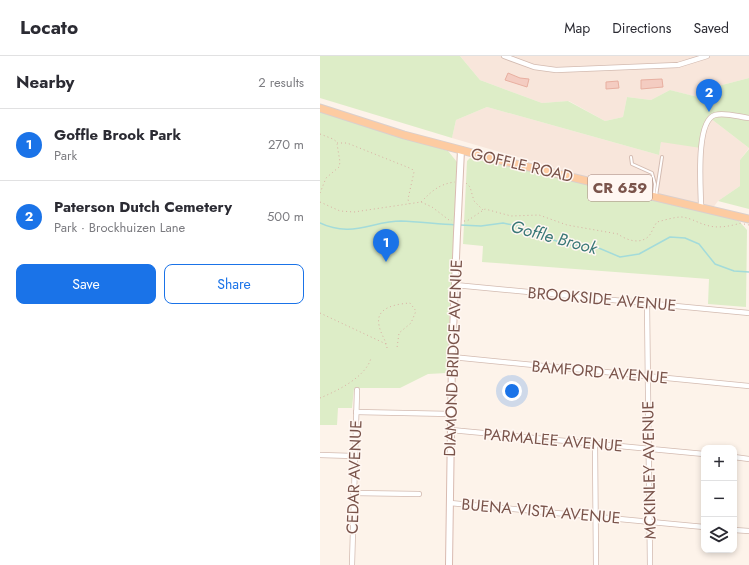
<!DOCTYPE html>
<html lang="en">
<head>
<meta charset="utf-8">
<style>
  body { margin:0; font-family:Jost,sans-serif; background:#f2f2f3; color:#2b2b33 }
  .controls { position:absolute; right:12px; bottom:12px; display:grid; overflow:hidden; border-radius:8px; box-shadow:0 2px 6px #0003 }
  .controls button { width:36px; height:36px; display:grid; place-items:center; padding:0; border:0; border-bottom:1px solid #e1e1e2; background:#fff; color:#2b2b33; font:20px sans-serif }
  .you { position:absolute; left:192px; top:335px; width:14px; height:14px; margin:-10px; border:3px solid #fff; border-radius:50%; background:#1a73e8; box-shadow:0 0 0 6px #1a73e833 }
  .badge { display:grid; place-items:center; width:26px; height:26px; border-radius:50%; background:#1a73e8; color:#fff; font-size:13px; font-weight:700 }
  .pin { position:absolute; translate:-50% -33px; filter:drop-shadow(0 1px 2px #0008) }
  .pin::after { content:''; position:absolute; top:21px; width:14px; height:12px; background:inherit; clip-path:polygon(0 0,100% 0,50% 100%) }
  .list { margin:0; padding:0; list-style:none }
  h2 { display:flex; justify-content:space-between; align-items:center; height:52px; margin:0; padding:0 16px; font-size:17px }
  h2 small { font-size:13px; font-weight:400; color:#7c7c81 }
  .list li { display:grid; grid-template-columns:26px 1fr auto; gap:12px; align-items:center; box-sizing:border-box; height:72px; padding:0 16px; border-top:1px solid #e1e1e2 }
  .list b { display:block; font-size:15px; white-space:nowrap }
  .list p { margin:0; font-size:13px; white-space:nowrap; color:#7c7c81 }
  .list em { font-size:13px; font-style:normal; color:#7c7c81 }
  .actions { display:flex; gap:8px; padding:12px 16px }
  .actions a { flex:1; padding:9px 0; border:1px solid #1a73e8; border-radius:8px; text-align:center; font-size:14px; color:#1a73e8 }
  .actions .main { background:#1a73e8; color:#fff }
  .icon { flex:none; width:22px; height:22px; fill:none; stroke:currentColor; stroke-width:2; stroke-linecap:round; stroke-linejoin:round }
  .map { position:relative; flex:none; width:429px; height:509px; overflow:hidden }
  header { display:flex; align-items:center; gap:24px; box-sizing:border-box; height:56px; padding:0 20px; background:#fff; border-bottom:1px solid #e1e1e2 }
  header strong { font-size:19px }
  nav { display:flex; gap:22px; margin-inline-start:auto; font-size:14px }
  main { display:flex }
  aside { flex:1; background:#fff }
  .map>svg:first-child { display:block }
</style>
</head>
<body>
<header>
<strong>Locato</strong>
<nav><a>Map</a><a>Directions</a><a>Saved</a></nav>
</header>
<main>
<aside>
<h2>Nearby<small>2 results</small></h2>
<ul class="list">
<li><span class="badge">1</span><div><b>Goffle Brook Park</b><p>Park</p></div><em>270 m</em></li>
<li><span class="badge">2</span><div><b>Paterson Dutch Cemetery</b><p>Park · Brockhuizen Lane</p></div><em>500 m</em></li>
</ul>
<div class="actions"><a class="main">Save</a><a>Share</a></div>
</aside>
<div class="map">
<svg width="429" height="509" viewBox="0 0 429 509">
  <rect width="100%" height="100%" fill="#fdf3ea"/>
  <g fill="#f8e6db">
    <polygon points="140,0 429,0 429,22 379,35 378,41 350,34 331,44 307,41 303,61 285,65 249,45 222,47 160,24"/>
    <polygon points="167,51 339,99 341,86 390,62 429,92 420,104 420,130 398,145 389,157 132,82 136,64"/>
  </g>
  <g fill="#ddedc7">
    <polygon points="0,0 140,0 160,24 222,47 248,45 285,65 303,61 307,41 331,44 350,34 378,41 379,35 429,22 429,92 390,62 381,92 341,86 339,99 167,51 136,64 132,82 0,42"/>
    <polygon points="0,55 128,95 137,106 127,317 108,318 80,332 34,332 32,352 18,352 17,369 0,369"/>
    <polygon points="429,93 429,153 398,145 420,130 420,104"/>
    <polygon points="150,102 365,150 419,165 427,174 426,251 388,248 389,223 162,206 163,190 143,188 147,105"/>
  </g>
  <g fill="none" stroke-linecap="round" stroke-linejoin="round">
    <g stroke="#a3dbda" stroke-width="1.5">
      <path d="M0 167C31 182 53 165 81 165 100 166 118 168 136 169"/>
      <polyline points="140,169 161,170 183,167 202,171 213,178 250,189 274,190 300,201 319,198 350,181 365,182 379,188 395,208 414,215 429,216"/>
    </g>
  </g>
  <g fill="#f4ccc1" stroke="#e8afa0">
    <polygon points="188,17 200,22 209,23 207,31 185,24"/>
    <polygon points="342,23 343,31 321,33 321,24"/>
    <polygon points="298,25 299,32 286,33 286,26"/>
  </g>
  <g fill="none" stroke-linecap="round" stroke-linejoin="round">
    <defs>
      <g id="lane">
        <polyline points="311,101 312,108 332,117 335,128 334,138"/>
        <polyline points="336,140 342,101"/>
      </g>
      <g id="street">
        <polyline points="184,0 214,11 236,14 358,9 387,0"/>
        <path d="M381 151C381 133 375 65 395 59 405 56 419 61 429 62"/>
        <polyline points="135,229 429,257"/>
        <polyline points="327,247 330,509"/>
        <polyline points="132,301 429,330"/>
        <polyline points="36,356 131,358"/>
        <polyline points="131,374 384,398"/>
        <polyline points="275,388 276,509"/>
        <polyline points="0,399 34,400"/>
        <polyline points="414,401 429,403"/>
        <polyline points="33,437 99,438"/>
        <polyline points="130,447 384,471"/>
        <polyline points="414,474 429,475"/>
        <polyline points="32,509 37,334"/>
      </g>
      <g id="secondary">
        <polyline points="138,158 141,94"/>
        <polyline points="129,509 132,301 137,177"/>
      </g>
      <polyline id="primary" points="0,52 84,79 175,103 429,163"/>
    </defs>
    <use href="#lane" stroke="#d3bbb1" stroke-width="4"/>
    <use href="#street" stroke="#d3bbb1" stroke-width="6"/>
    <use href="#secondary" stroke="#d9bbb1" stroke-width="8"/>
    <use href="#primary" stroke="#dacfcd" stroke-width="9"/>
    <g stroke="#daaea3" stroke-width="1" stroke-dasharray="1 3" stroke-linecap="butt">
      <polyline points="0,78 13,83 17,86"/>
      <polyline points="17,87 27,87 92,113 94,116 88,143 89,148"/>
      <polyline points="146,127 150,131 154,145 163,154"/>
      <polyline points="0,137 6,122 19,111 20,106 17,88"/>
      <polyline points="0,146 20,155 34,156 101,146 112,151 129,164 132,164"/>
      <path d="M101 146C112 135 119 128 135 126"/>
      <path d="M144 165H147L165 153 191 160 219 159 247 169 298 178C306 184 320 189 329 180 332 176 334 170 337 166 345 164 354 161 362 161 371 162 378 167 386 169 397 173 411 170 421 167"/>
      <polyline points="424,168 429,169"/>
      <polyline points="0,257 66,288"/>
      <path d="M67 292C66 284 60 277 59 269 55 251 77 248 90 247L96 255 91 267 79 277 77 292"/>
      <path d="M0 342C17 335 46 321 51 302"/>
    </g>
    <use href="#lane" stroke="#fff" stroke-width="2"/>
    <use href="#street" stroke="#fff" stroke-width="4.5"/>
    <use href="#secondary" stroke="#fff" stroke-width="6"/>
    <use href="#primary" stroke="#fdcba1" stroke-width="7"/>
    <defs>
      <polyline id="secondary-bridge" points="137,177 138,158"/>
    </defs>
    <use href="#secondary-bridge" stroke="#d9bbb1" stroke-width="8" stroke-linecap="butt"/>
    <use href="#secondary-bridge" stroke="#fff" stroke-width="6"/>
  </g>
  <g text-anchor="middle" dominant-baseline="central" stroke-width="3" stroke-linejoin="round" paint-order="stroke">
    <rect fill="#fff7f2" stroke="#a2857d" stroke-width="1" x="268" y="119" width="64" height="26" rx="3"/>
    <g font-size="15" font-weight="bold" fill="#7a544b">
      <text x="300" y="132">CR 659</text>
    </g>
    <g font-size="16" fill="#7a544b" stroke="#fff7f2">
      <text transform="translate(202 109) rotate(13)">GOFFLE ROAD</text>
      <text transform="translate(282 243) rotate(5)">BROOKSIDE AVENUE</text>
      <text transform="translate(133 302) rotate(-88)">DIAMOND BRIDGE AVENUE</text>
      <text transform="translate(280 316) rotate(5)">BAMFORD AVENUE</text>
      <text transform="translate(233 384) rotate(5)">PARMALEE AVENUE</text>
      <text transform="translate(329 414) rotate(-91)">MCKINLEY AVENUE</text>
      <text transform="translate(34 421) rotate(-88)">CEDAR AVENUE</text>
      <text transform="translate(221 455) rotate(5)">BUENA VISTA AVENUE</text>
    </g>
    <g font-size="17" font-style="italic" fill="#3a7877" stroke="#fff7f2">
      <text transform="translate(234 181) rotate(15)">Goffle Brook</text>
    </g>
  </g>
</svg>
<div class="controls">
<button>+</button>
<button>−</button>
<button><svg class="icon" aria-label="layers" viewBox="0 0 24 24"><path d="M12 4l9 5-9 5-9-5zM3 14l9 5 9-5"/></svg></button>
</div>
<div class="you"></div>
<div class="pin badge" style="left:66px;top:206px">1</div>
<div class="pin badge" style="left:389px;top:56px">2</div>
</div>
</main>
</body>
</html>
